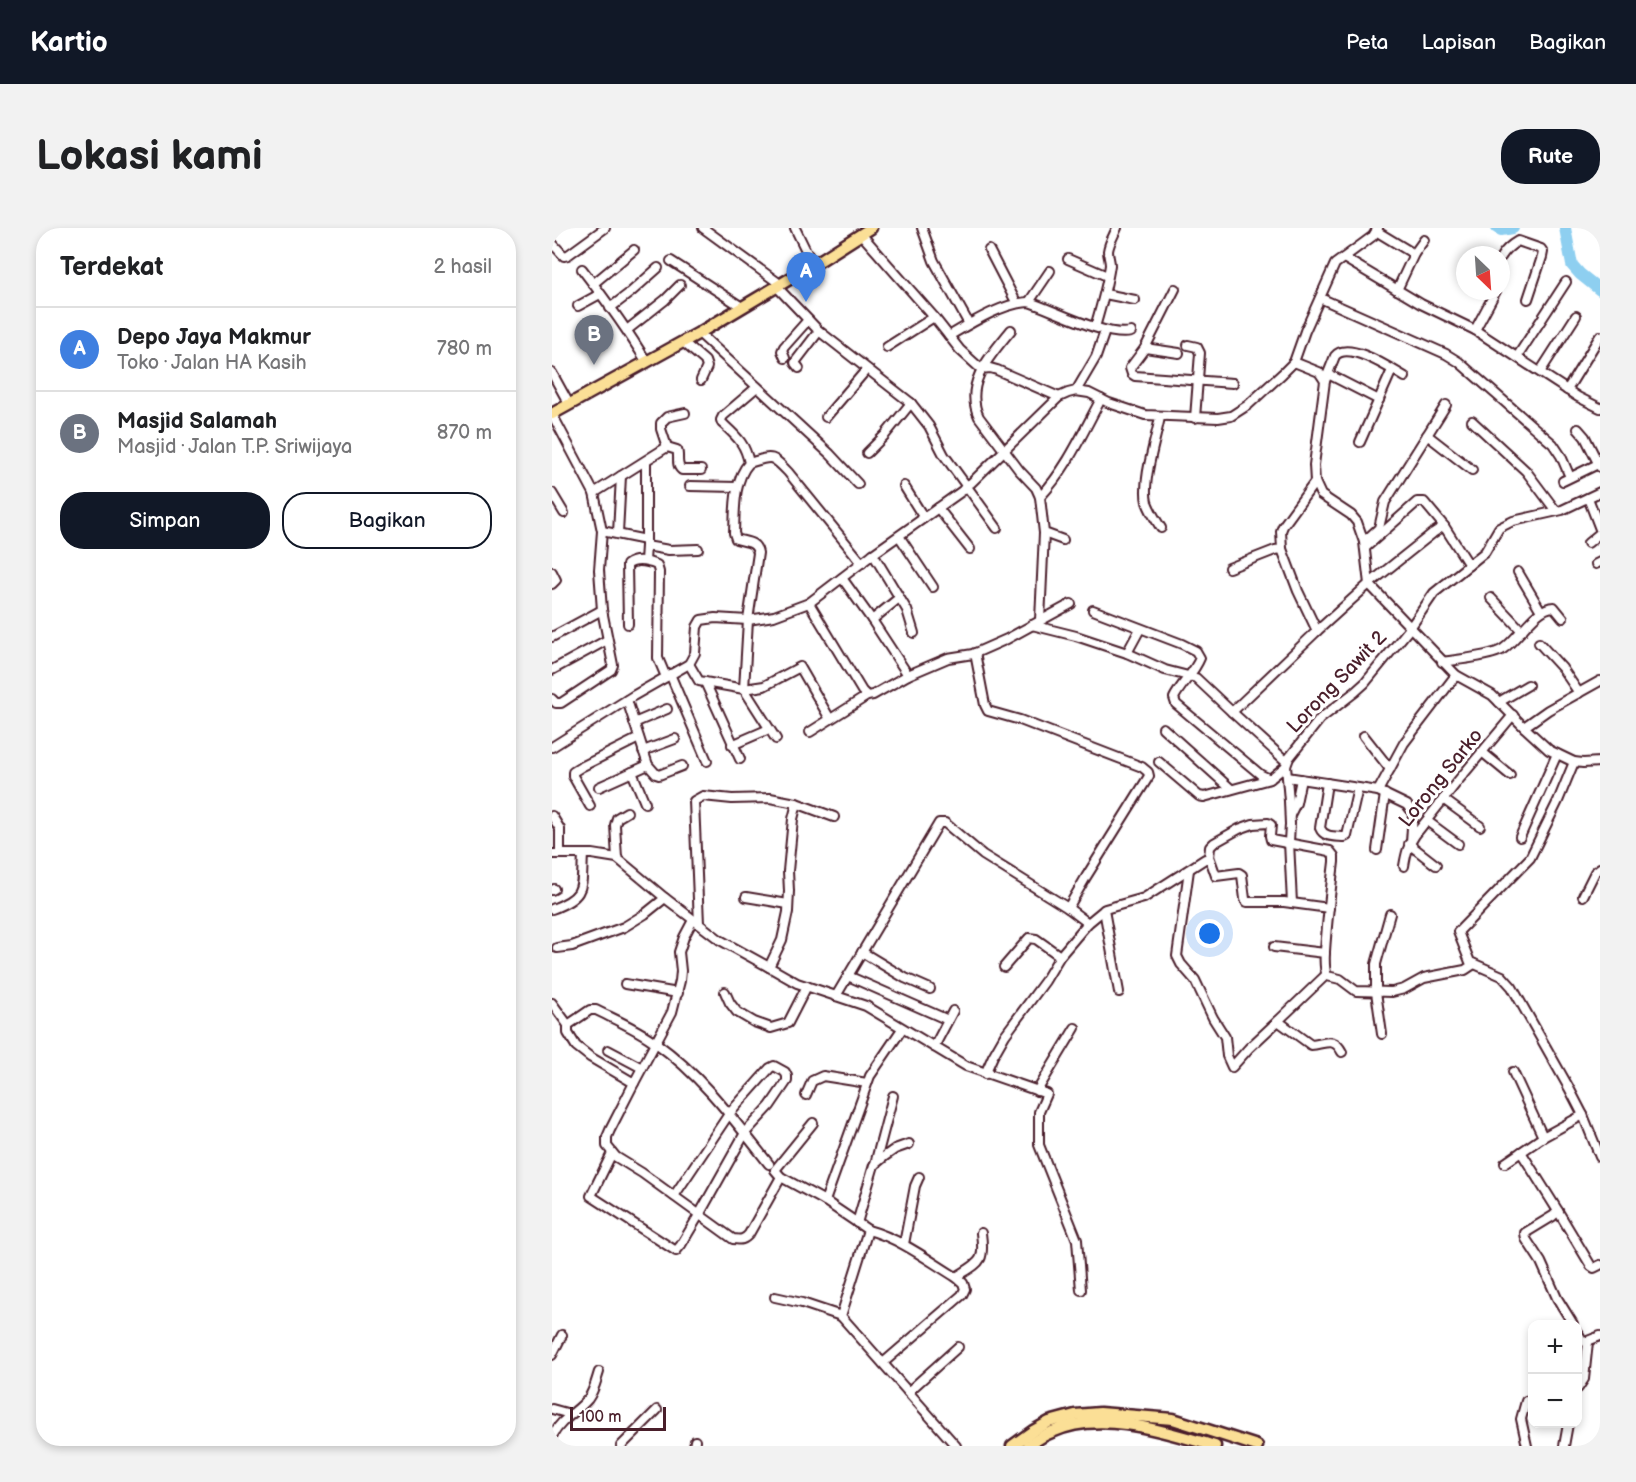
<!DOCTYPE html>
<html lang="id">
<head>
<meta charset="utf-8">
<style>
  body { margin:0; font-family:"Balsamiq Sans",sans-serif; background:#f2f2f2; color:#202124 }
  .controls { position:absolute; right:18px; bottom:18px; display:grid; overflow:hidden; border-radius:12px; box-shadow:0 3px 9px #0003 }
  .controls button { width:54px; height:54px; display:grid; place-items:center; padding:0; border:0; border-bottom:2px solid #e0e0e0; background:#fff; color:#202124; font:30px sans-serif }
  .compass { position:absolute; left:904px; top:18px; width:54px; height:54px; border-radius:50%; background:#fff; box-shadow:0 3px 9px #0003; rotate:155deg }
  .scale { position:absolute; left:18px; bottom:15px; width:96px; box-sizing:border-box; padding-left:6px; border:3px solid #4a1f2b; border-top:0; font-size:16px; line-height:21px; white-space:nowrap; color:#4a1f2b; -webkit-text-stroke:4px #fff; paint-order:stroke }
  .you { position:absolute; left:658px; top:706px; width:21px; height:21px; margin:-15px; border:4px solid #fff; border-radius:50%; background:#1a73e8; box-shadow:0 0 0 9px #1a73e833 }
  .badge { display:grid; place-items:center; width:39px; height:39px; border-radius:50%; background:#111827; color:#fff; font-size:20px; font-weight:700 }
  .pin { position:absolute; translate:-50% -50px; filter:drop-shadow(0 2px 3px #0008) }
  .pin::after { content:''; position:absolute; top:32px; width:21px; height:18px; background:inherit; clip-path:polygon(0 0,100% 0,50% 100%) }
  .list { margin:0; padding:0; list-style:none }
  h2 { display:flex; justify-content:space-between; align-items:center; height:78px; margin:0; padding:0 24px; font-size:26px }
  h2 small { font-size:20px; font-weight:400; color:#757577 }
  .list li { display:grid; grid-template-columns:39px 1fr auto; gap:18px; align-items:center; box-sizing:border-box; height:84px; padding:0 24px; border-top:2px solid #e0e0e0 }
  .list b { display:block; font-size:22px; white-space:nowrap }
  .list p { margin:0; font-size:20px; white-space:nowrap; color:#757577 }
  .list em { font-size:20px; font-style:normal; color:#757577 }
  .actions { display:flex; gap:12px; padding:18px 24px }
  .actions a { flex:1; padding:14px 0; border:2px solid #111827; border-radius:24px; text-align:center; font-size:21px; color:#111827 }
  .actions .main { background:#111827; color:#fff }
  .map { position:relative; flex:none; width:1048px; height:1218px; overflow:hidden; border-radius:24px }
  header { display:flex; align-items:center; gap:36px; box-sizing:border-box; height:84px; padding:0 30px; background:#111827; color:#fff }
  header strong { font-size:28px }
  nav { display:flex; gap:33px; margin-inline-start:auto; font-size:21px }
  .intro { display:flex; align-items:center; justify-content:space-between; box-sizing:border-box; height:144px; padding:0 36px }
  h1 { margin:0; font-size:42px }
  .button { padding:15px 27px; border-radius:24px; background:#111827; color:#fff; font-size:21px; font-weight:700 }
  main { display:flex; gap:36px; padding:0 36px }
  aside { flex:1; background:#fff; border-radius:24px; box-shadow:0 3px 9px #0003 }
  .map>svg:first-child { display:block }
</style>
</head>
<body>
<header>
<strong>Kartio</strong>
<nav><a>Peta</a><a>Lapisan</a><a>Bagikan</a></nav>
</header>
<div class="intro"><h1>Lokasi kami</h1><a class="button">Rute</a></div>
<main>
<aside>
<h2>Terdekat<small>2 hasil</small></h2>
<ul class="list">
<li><span class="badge" style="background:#3f7fe0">A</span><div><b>Depo Jaya Makmur</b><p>Toko · Jalan HA Kasih</p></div><em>780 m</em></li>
<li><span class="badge" style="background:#6b7280">B</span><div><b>Masjid Salamah</b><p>Masjid · Jalan T.P. Sriwijaya</p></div><em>870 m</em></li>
</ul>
<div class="actions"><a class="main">Simpan</a><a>Bagikan</a></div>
</aside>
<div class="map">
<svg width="1048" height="1218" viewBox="0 0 1048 1218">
  <rect width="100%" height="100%" fill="#fff"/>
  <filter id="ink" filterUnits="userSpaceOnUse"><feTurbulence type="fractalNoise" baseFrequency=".0167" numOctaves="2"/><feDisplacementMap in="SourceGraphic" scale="12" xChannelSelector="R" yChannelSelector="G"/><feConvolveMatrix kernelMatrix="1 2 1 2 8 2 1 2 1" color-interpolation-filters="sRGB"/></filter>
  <g filter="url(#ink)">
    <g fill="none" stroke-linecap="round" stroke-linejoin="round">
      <g stroke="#8ecff0" stroke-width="12">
        <polyline points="945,0 949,2 961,0"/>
        <polyline points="1013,0 1020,37 1028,46 1048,62"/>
      </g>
      <defs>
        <g id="minor">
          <polyline points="151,0 228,56"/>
          <polyline points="243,0 261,37"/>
          <polyline points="370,0 382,33 417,96"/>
          <polyline points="824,3 862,26"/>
          <polyline points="309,6 382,89 408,122 429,141 438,140 445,142 507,169"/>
          <polyline points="0,15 12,28 16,27 53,0"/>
          <polyline points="437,22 464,74"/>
          <path d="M949 29C953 22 959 17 966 13L989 21 991 24 990 29 976 71"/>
          <polyline points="792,30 869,76 923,102 1026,169 1048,180"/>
          <polyline points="516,31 555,48"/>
          <polyline points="119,33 190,79"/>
          <path d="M30 41C53 71 75 101 94 133"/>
          <polyline points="41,56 82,22"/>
          <polyline points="224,58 267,103 359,175 377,198 392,227 445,300"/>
          <polyline points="623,61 593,120 578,140 580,146 583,148 681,155"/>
          <polyline points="845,62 862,26 872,12"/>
          <polyline points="553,66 583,72"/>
          <polyline points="768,70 894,126 907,134 1001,216 1009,228 1018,249"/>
          <polyline points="477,74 498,43"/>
          <polyline points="26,78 48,66"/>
          <polyline points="58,80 79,64 106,40"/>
          <path d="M543 99C549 79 555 58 558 37 558 32 556 28 556 23 557 15 562 7 565 0"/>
          <polyline points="75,102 113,72 128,57"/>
          <path d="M459 102C439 127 411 155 427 189L467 242 484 260 488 269 492 305 511 312"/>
          <polyline points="923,102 944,63"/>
          <polyline points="147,105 278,226 306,256"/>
          <path d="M397 108C419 95 451 75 477 74 502 82 555 110 579 104"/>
          <polyline points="131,114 153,133 155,139 149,152"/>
          <polyline points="636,117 645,119 648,125 643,190"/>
          <polyline points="335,119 382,89"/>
          <polyline points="593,120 627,125"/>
          <polyline points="965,129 1014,54"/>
          <polyline points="233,130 230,123 232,119 256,92"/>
          <polyline points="742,134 767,144 773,153 762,237 763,254 769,267 799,287 805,294 812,314 817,356 904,447 940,467 972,499 997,522 1022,534 1031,535 1048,534"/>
          <polyline points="247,140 243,135 244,133 267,103"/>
          <polyline points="988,144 1024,88"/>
          <polyline points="0,145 17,176"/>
          <polyline points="776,146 827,172"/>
          <path d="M773 153 783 128C796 112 839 141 853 149"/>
          <path d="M205 159 171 188 169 192 170 195C185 209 193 215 197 235 181 253 183 283 182 305L184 311C194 314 204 313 206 325L196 392 192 461 212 458 248 439 278 491"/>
          <polyline points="1015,162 1048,108"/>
          <polyline points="524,163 544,129 553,103"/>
          <polyline points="0,186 42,265 50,303 47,342 50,382 61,437 59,442 9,475 4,475 0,471"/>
          <polyline points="274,189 315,141"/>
          <path d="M608 189C604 211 590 253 595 274 598 283 604 292 609 300"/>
          <polyline points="920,193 974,243 1004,283"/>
          <polyline points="1026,201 1033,209 1048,239"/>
          <polyline points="875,207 920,242"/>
          <polyline points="808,214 840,142"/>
          <polyline points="115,219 109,201 109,195 115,189 133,185"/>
          <polyline points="315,225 333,207 359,175"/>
          <path d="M197 235C220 228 219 226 236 244L310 335"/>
          <polyline points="1011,253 1046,236"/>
          <polyline points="138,258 185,259"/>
          <polyline points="352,258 372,290"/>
          <polyline points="0,265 12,285"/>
          <path d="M42 265 115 219 125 222C128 228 123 237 130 242H149"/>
          <path d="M488 269C515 241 531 204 549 171"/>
          <polyline points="1036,270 1048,301"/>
          <polyline points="386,280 418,321"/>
          <polyline points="892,298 917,337"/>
          <polyline points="50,303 94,312"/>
          <polyline points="66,305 69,248"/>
          <polyline points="347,308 381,359"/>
          <polyline points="815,311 827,300 833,274 894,177"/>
          <polyline points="1036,315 1048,305"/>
          <polyline points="94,318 117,322 146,321"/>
          <polyline points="730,321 746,363 765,403"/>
          <polyline points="321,326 355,382 362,405"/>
          <polyline points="93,333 94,318 94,233"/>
          <polyline points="1044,336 1048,334"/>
          <polyline points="677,340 723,322 730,321 729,303 731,298 763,254"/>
          <polyline points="0,344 4,352 0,356"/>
          <polyline points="966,344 989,383"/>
          <polyline points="290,350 320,392 356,447"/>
          <polyline points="939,370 970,403"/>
          <polyline points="257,375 310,463 315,468 321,467 356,447 396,430 421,426 455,411 519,376"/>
          <path d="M541 382 630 416 644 423 648 430C642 445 629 456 622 470L624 476 709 547 718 551 734 538"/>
          <polyline points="320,392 347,370"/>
          <polyline points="488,392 492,305"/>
          <path d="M76 396 75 337C84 330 95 333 105 337L107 344 106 430 114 449"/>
          <polyline points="480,397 524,408 575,425 613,442 644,450 680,484 735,534"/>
          <polyline points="0,409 50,382"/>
          <polyline points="987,415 1010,440 1027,465"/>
          <polyline points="423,425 433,477 436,483 468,492 590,539 596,544 597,548 534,649 516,680"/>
          <polyline points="575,425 588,401"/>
          <path d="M890 434C904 432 942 428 951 421 966 411 984 379 1002 379L1011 390"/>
          <polyline points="137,436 147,453 192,461 224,511"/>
          <polyline points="0,442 55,412"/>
          <polyline points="118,446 155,533"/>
          <polyline points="153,454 188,531"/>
          <polyline points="75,472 96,537 104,546 107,547 130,538"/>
          <polyline points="947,474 976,457"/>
          <polyline points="680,484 765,403 817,356 881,305 892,298 872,274 865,274 813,320"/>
          <polyline points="82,495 115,481"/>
          <polyline points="972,499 996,482 1048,453"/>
          <polyline points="611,500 679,561"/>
          <polyline points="258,504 315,468"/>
          <polyline points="812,508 838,541"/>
          <polyline points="180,517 217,501"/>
          <polyline points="0,519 81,468 137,436 143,425 145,399 149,392 163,390 196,392 222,388 257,375 321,326 410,263 415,257 419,255 507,169 516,165 524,163 537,165 557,175 593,187 666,190 679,188 696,177 730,146 742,134 753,103 783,36 821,8 826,0"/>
          <polyline points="91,523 123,511"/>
          <polyline points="930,524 958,547"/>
          <polyline points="607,534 647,568 652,569 718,551"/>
          <polyline points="1022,534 1006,573 978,630 906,704 918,734 950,748 960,759 1017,860 1031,887 1048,929"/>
          <polyline points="80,544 93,575"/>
          <polyline points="735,549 826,563 855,577 861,585 859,614"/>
          <path d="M775 555 768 600C772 610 784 608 793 609L795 608 806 560"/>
          <polyline points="47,559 96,537"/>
          <polyline points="826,563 852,515 904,447"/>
          <polyline points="891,571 928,598"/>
          <polyline points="244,575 282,589"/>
          <polyline points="38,578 21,548 21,544 29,539 87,510"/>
          <polyline points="738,587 744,575 749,551"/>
          <polyline points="0,588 8,601 8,626"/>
          <polyline points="875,593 906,616"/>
          <polyline points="968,609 1005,526"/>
          <polyline points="857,616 884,637"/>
          <polyline points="825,622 833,566"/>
          <polyline points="0,626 40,626 65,630 113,670 168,712 217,739 245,755 314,778 414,838 495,866 487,884 487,917 525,1012 529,1062"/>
          <polyline points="65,630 63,597 65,590 75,584"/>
          <path d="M657 630 658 619 662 615 687 601 701 596 716 595 719 597 718 608 719 612 778 623 782 628V634C779 659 776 685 774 710 773 723 771 737 775 748L788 751 804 763 840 764 852 761 872 750 913 742 922 736"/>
          <path d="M852 638C854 626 856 617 863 607L905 554 961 487"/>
          <polyline points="637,642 625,728 629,736 643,752 661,790 673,809 675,828 680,839 697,820 726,793"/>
          <polyline points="0,662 2,661"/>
          <polyline points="1031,668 1043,644 1048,640"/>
          <polyline points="194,669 236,676"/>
          <polyline points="740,675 737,614 738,596 737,573 734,538 737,530 768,491 803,464 813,455 858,400 882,365 933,324 947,300 961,293 1010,282 1048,264"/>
          <path d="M0 681C35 668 29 659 31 626"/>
          <polyline points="552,682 567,764"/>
          <path d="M141 692 132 709 127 724 129 743 128 753 120 784 82 855 58 902 55 909V918L64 929 90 945 181 1011C189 1012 192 1012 197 1006L229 949"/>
          <polyline points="147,696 142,573 151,568 180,571 218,570 244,575 244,579 241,591 236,643 237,663 236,684 230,712 217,739"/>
          <polyline points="722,719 773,725"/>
          <polyline points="5,720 20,718 72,699 93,686 113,670"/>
          <polyline points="310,724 353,750 378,761"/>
          <polyline points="452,739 477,710 484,711 508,728"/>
          <path d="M774 747 726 793 759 817C773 816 782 808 790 824"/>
          <polyline points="296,748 396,792"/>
          <polyline points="73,756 126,765"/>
          <polyline points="173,764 178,775 185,784 202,794 219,800 236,795 255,758"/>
          <polyline points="284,768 387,595 393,595 431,627 516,680 536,695"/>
          <polyline points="0,775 16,797 16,805 24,818 38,829 82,855"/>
          <path d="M16 797 38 782H44C64 792 86 801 104 815 149 847 183 893 217 936"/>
          <polyline points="830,806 824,764 824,736 838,686"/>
          <polyline points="382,819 401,783"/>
          <polyline points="56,822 90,840"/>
          <polyline points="961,844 991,909"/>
          <polyline points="433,846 441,828 453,807 493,753 508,728 536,695 553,681 592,670 653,631 658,631 664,648 687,645 690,647 693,671 695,674 732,674 777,680"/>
          <polyline points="485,863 523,800"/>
          <polyline points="254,867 260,853 271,848 315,855"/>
          <polyline points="261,895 223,942 229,949 273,973 316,1002 289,1088 404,1218"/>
          <polyline points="969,924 1006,983"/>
          <polyline points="60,925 39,968 124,1023 129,1017 147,987 193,905 218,878 235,853 235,848 233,844 222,838 218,840 177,886 122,968"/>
          <polyline points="953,935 991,909 1031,887"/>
          <polyline points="323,936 341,868"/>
          <polyline points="273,973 318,848 350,801"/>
          <polyline points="305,995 322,937 333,928 343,921 357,916"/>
          <path d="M316 1002C349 1011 376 1032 404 1049L411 1055 413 1061 410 1067 331 1135"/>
          <polyline points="352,1016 363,958 367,949"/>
          <path d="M404 1049C428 1034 433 1035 429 1005"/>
          <polyline points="223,1069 250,1075 289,1088"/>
          <polyline points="1021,1096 1005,1070 989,1034 974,1011 973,1005 1001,988 1006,983 1039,1038 1042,1040 1048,1037"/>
          <polyline points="1026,1105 1030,1112 1033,1114 1048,1108"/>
          <polyline points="0,1127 10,1107"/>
          <polyline points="1026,1160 1032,1151 1036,1114"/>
          <polyline points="356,1164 406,1119"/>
          <polyline points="974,1173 969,1191 975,1218"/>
          <polyline points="0,1181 18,1186"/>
          <path d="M0 1208C10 1190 24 1185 36 1171 42 1163 44 1153 47 1144"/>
          <polyline points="69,1218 105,1182"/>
          <polyline points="142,1218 143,1213"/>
          <polyline points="1012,1218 1016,1196"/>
        </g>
        <g id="major">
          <polyline points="0,186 147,105 261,37 319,0"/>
          <polyline points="460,1218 481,1203 497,1194 523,1187 548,1185 621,1191 705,1218"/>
          <path d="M476 1218C483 1213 491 1207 500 1204 549 1181 614 1204 663 1218"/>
        </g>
      </defs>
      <use href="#minor" stroke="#4a1f2b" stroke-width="12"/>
      <use href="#major" stroke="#4a1f2b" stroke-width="15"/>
      <use href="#minor" stroke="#fff" stroke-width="8"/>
      <use href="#major" stroke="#fbdf96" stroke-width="10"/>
    </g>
  </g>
  <g text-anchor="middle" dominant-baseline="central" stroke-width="6" stroke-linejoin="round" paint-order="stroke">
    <g font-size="20" fill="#4a1f2b" stroke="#fff">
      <text transform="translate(785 454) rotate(-46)">Lorong Sawit 2</text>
      <text transform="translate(889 550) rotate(-51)">Lorong Sarko</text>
    </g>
  </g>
</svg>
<div class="controls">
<button>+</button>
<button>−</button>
</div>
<svg class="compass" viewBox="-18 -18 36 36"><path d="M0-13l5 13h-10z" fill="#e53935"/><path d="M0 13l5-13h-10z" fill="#757577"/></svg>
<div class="scale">100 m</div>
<div class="you"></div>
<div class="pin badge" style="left:254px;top:74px;background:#3f7fe0">A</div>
<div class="pin badge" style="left:42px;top:137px;background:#6b7280">B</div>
</div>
</main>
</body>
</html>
